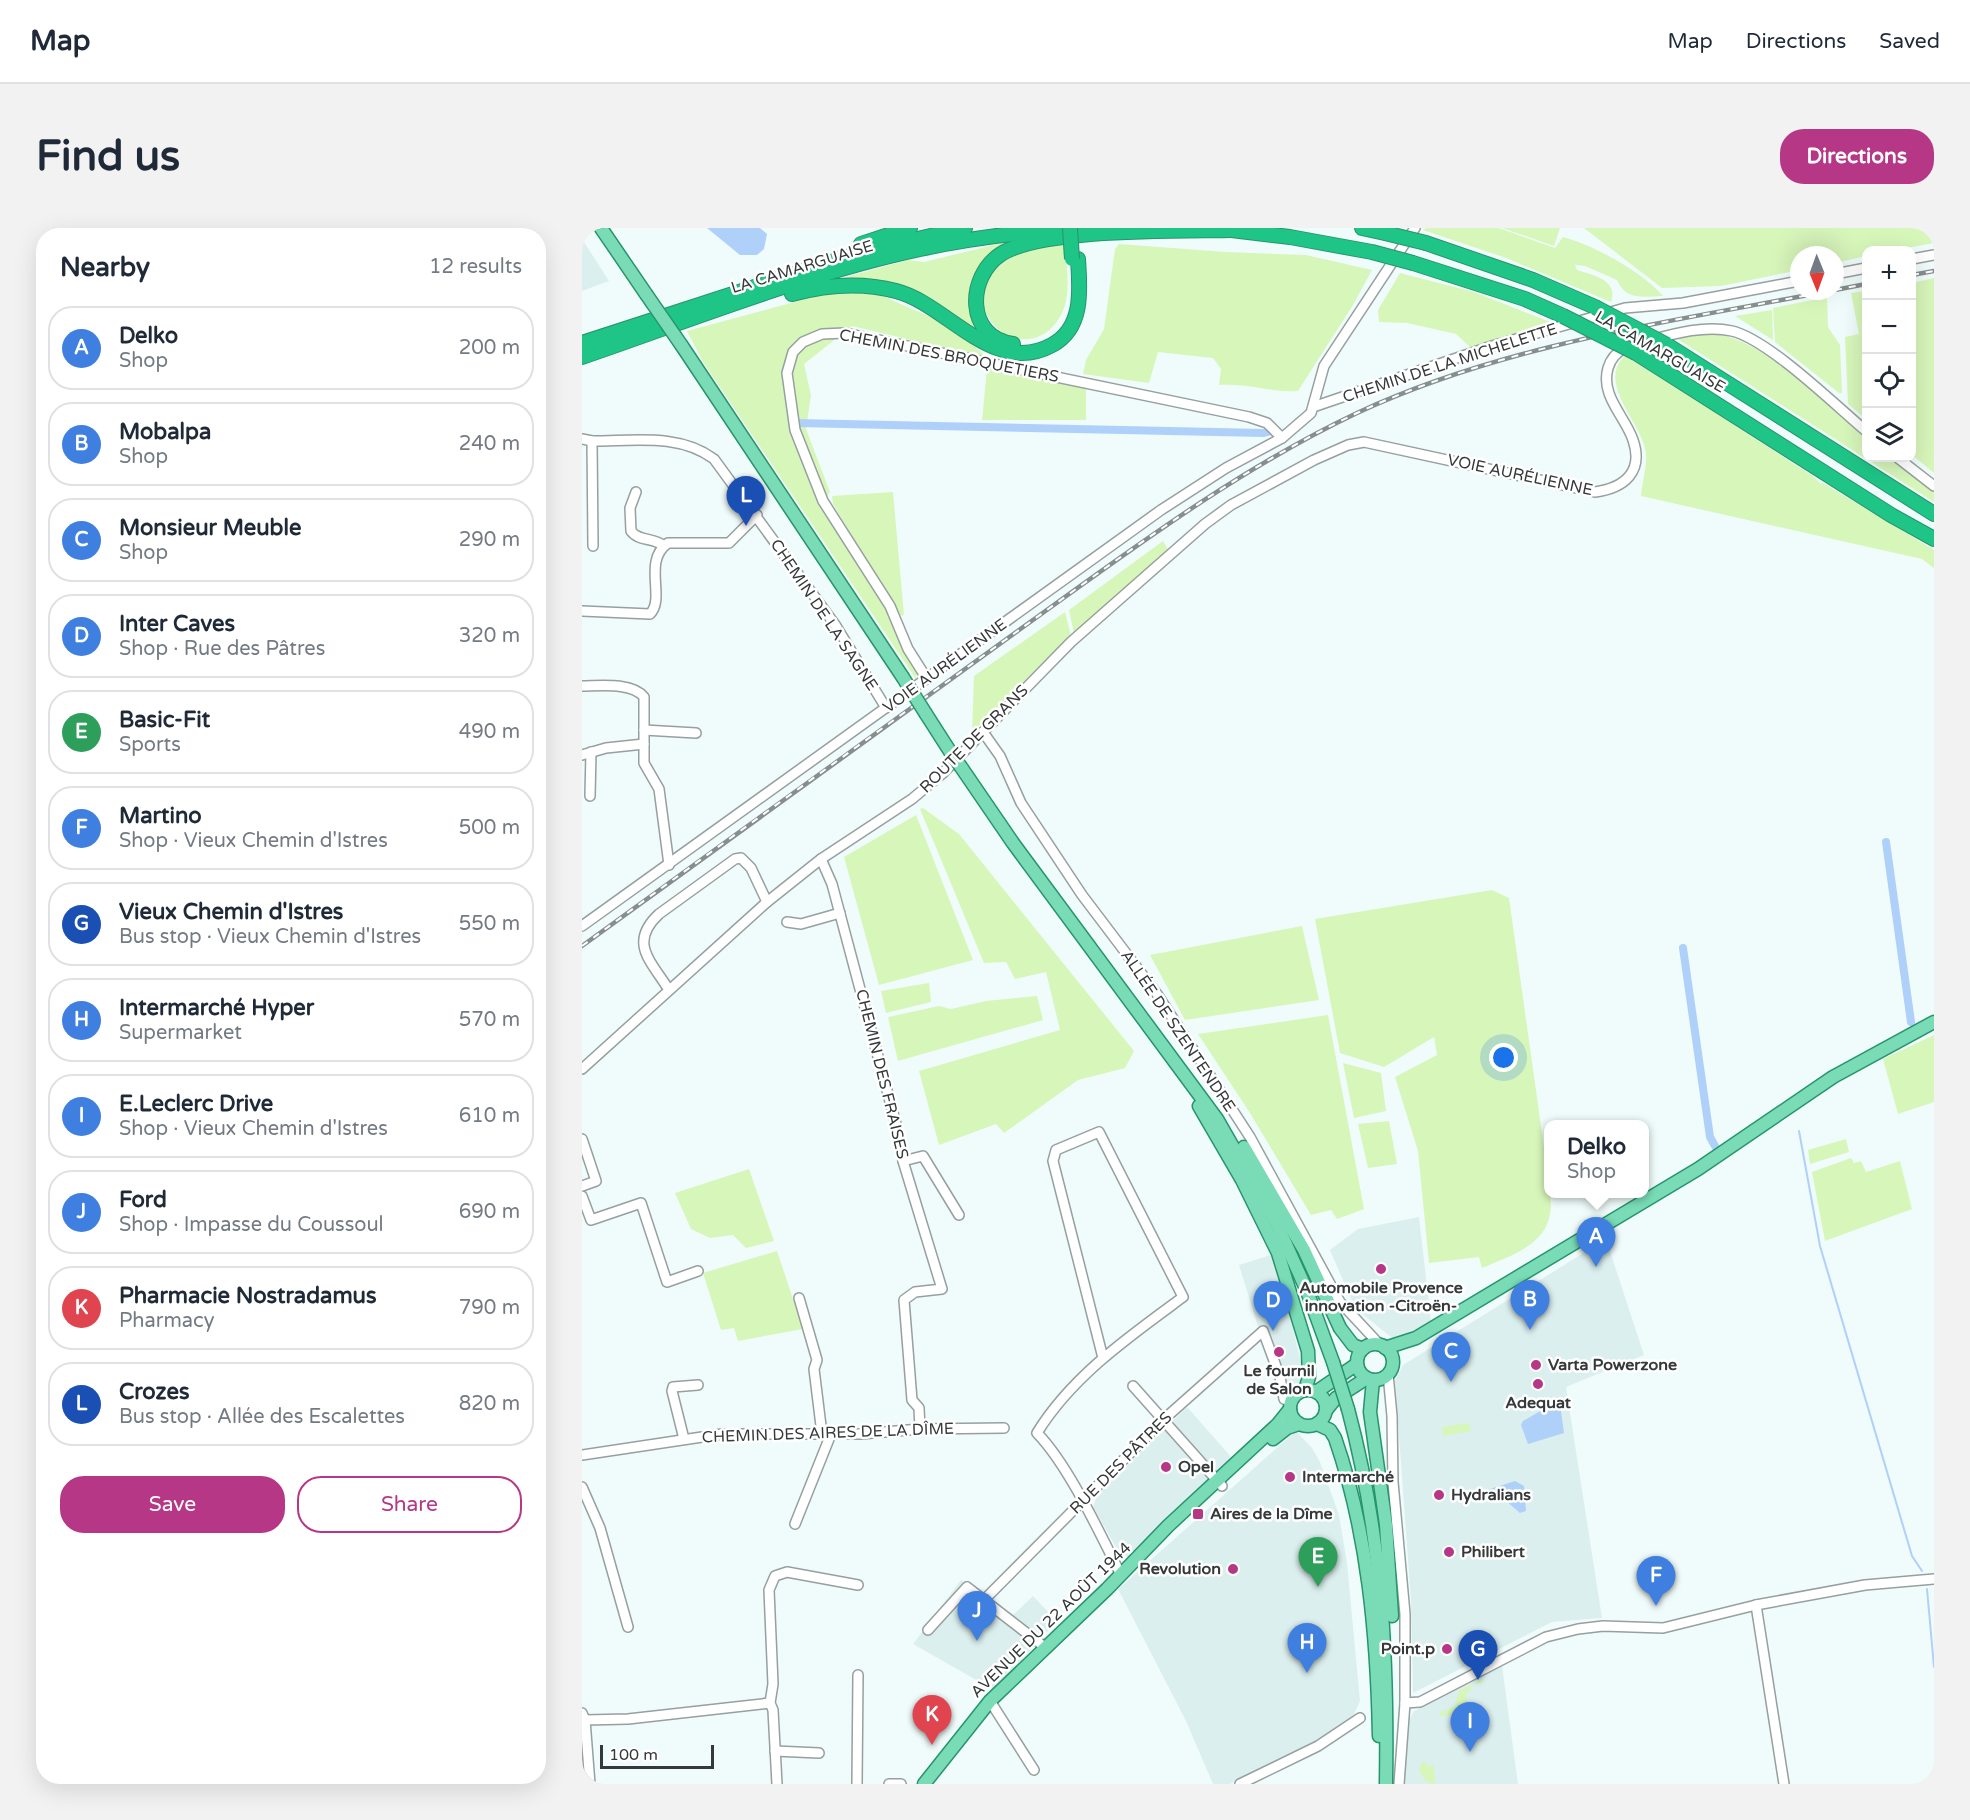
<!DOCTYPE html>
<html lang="en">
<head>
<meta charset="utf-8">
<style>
  body { margin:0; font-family:"Varela Round",sans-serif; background:#f2f2f3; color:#1f2937 }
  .controls { position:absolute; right:18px; top:18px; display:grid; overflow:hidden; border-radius:12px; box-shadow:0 6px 24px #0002 }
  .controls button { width:54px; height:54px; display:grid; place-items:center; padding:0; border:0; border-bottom:2px solid #e0e1e3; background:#fff; color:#1f2937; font:30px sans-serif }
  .compass { position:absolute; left:1208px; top:18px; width:54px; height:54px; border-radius:50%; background:#fff; box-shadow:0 6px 24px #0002; rotate:179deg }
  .scale { position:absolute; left:18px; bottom:15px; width:114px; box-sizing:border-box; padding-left:6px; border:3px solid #353939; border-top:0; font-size:16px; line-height:21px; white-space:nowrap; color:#353939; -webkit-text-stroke:4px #fff; paint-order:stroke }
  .you { position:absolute; left:922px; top:830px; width:21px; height:21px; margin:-15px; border:4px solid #fff; border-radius:50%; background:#1a73e8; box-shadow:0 0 0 9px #1a73e833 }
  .badge { display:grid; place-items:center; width:39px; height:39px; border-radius:50%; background:#b53786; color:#fff; font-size:20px; font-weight:700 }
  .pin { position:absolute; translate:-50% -50px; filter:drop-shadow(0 2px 3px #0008) }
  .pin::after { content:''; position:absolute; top:32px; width:21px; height:18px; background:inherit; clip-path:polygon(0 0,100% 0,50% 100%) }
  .popup { position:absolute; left:962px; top:892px; width:105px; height:78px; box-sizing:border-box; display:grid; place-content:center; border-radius:12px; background:#fff; filter:drop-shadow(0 2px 4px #0005); font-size:20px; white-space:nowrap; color:#747a83 }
  .popup b { font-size:22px; color:#1f2937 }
  .popup::after { content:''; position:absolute; left:50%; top:100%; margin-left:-12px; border:12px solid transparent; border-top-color:#fff }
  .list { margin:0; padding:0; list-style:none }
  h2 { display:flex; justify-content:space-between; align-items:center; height:78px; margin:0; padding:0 24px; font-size:26px }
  h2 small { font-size:20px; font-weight:400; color:#747a83 }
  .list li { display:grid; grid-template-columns:39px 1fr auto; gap:18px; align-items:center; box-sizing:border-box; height:84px; margin:0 12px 12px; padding:0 12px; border:2px solid #e0e1e3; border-radius:24px }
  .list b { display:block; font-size:22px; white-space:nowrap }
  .list p { margin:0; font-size:20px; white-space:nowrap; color:#747a83 }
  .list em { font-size:20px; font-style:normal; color:#747a83 }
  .actions { display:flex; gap:12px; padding:18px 24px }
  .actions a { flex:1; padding:14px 0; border:2px solid #b53786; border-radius:24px; text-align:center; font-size:21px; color:#b53786 }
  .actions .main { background:#b53786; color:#fff }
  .icon { flex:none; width:33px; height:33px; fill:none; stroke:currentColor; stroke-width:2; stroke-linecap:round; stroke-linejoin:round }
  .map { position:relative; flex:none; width:1352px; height:1556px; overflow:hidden; border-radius:24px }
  header { display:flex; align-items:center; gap:36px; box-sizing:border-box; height:84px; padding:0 30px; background:#fff; border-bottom:2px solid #e0e1e3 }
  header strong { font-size:28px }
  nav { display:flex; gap:33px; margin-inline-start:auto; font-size:21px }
  .intro { display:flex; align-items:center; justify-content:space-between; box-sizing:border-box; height:144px; padding:0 36px }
  h1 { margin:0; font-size:42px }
  .button { padding:15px 27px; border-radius:24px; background:#b53786; color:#fff; font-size:21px; font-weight:700 }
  main { display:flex; gap:36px; padding:0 36px }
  aside { flex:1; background:#fff; border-radius:24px; box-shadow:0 6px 24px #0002 }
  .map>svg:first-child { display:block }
</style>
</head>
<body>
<header>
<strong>Map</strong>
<nav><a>Map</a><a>Directions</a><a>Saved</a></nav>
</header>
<div class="intro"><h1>Find us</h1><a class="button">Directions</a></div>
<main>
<aside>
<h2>Nearby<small>12 results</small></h2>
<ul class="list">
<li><span class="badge" style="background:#3f7fe0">A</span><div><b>Delko</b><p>Shop</p></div><em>200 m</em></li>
<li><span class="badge" style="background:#3f7fe0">B</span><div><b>Mobalpa</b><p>Shop</p></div><em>240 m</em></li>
<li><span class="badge" style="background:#3f7fe0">C</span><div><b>Monsieur Meuble</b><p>Shop</p></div><em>290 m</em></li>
<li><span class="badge" style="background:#3f7fe0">D</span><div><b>Inter Caves</b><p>Shop · Rue des Pâtres</p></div><em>320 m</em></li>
<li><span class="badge" style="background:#2e9e5b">E</span><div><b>Basic-Fit</b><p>Sports</p></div><em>490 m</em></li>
<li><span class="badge" style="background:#3f7fe0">F</span><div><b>Martino</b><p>Shop · Vieux Chemin d'Istres</p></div><em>500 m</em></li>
<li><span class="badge" style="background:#1a4fb4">G</span><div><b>Vieux Chemin d'Istres</b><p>Bus stop · Vieux Chemin d'Istres</p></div><em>550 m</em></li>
<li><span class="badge" style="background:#3f7fe0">H</span><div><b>Intermarché Hyper</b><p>Supermarket</p></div><em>570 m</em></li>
<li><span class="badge" style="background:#3f7fe0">I</span><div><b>E.Leclerc Drive</b><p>Shop · Vieux Chemin d'Istres</p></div><em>610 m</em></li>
<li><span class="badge" style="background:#3f7fe0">J</span><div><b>Ford</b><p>Shop · Impasse du Coussoul</p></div><em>690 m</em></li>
<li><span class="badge" style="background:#e0444e">K</span><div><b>Pharmacie Nostradamus</b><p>Pharmacy</p></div><em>790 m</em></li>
<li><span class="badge" style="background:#1a4fb4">L</span><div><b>Crozes</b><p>Bus stop · Allée des Escalettes</p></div><em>820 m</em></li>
</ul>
<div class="actions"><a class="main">Save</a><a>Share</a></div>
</aside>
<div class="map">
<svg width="1352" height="1556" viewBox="0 0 1352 1556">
  <rect width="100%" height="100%" fill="#f0fcfb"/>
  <g fill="#dbefee">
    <polygon points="0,11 27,53 0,63"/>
    <polygon points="837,989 849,1093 820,1108 810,1110 773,1080 748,1022 776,1001"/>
    <polygon points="1024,1011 1062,1127 984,1159 1020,1390 970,1394 831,1465 829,1373 813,1153 821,1137"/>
    <polygon points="689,1027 698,1050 723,1150 709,1163 695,1160 657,1037"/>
    <polygon points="605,1179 650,1230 546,1329 538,1326 511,1279 515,1267"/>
    <polygon points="714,1203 730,1220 738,1234 757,1287 765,1335 778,1473 768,1495 648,1556 631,1556 604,1493 536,1361"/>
    <polygon points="379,1352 431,1387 451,1368 475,1393 412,1462 331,1416"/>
    <polygon points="920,1438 936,1556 823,1556 827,1492 832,1483"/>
  </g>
  <g fill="#d7f6ba">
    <path d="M844 0H917L973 20 981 9C1011 17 1061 44 1081 68 1059 69 1044 72 1035 52L1003 38 993 37 995 42C1011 47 1037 52 1029 74L924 30 841 2Z"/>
    <polygon points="920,0 978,0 972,18"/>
    <polygon points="1002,0 1352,0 1352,15 1313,22 1284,22 1284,28 1253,35 1253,27 1217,27 1217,42 1139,58 1080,60"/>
    <path d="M432 12C413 32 384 36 388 72 389 85 397 96 398 107L351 76 253 52 326 32 342 34Z"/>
    <path d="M483 15C484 35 489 61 482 80 464 128 408 118 399 69 413 23 440 22 483 15Z"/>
    <path d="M537 16 644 24 724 27 790 42 771 77 716 163C690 165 667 155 637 157L639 141 631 130 576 124 567 155 501 146 504 132 522 101 533 21Z"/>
    <polygon points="818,45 892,64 976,97 889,120 874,106 825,95 797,94 796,82"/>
    <polygon points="1352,50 1352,245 1330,227 1330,55"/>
    <polygon points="1284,63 1284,191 1266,176 1263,109 1277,106 1269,65"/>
    <polygon points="250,64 296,66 362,95 408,131 270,98 222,136 229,167 224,201 248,264 239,276 306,385 316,412 335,444 334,451 121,134 105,103"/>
    <polygon points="1245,69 1246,99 1258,117 1260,165 1257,165 1193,114 1191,80"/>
    <polygon points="1190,82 1191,112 1153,88"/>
    <path d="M1130 105C1182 111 1243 174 1284 207V230H1313L1352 260V274L1094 110Z"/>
    <path d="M1043 128C1108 168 1167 207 1231 248L1239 256 1241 255 1352 322V340L1340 331 1059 268C1060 255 1065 239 1064 226 1062 197 1013 155 1043 128Z"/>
    <polygon points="405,141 504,160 504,192 400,192"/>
    <polygon points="311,264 322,387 317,388 251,276 250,268"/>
    <polygon points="581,313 587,323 492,406 487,382"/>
    <polygon points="483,384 489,408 390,504 392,448"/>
    <polygon points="341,580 377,606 552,823 543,840 496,852 422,905 414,896 357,917 337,843 478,802 464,744 433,751 424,734 402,735 338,581"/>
    <polygon points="334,587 391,732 297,757 262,629"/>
    <path d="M910 662 927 670 966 948V966H968C975 1014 935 1025 900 1040L897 1029 847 1035 836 923 813 849 855 827 852 809 802 839 758 825 733 691Z"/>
    <polygon points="720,698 737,772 603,792 568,727"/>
    <polygon points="347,755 349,774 304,785 299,763"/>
    <polygon points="455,768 461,792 316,833 306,789 357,778 369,781 404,773"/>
    <polygon points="746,787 782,981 755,991 749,982 729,987 668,885 616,806"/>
    <polygon points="1352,807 1352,874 1316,886 1301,831"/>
    <polygon points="761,835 799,845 804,883 772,890"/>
    <polygon points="807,893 815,936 786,940 776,896"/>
    <polygon points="1264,911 1267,924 1228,936 1226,922"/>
    <polygon points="1269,930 1272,935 1279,933 1284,944 1318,933 1330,981 1243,1013 1230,944"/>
    <polygon points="167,941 192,1013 164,1020 151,1007 128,1010 109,1001 93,965"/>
    <polygon points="195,1023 221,1101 156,1113 152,1100 139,1102 121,1045"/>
    <polygon points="887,1195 889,1203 861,1208 860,1199"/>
    <polygon points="900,1451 900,1455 889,1457 889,1463 884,1464 886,1480 893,1484 858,1488 858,1484 872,1479 877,1463"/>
    <path d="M840 1534H844L845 1538 852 1537 853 1556C844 1556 840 1549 837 1541Z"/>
  </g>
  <g fill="#afd0f9">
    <polygon points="125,0 178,0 185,6 182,21 175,27 158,27"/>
    <polygon points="974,1174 978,1176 982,1205 946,1216 939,1197 941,1193"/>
    <polygon points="933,1253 942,1258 944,1283 938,1285 923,1272 903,1272 902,1263"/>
  </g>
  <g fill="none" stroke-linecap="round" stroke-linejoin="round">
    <g stroke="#afd0f9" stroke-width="2">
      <polyline points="1217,903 1238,1018 1330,1328 1340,1343"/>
      <polyline points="1345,1361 1352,1439"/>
    </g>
    <g stroke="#afd0f9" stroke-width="8">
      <polyline points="214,195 682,205 693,202"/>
      <polyline points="1304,614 1329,794"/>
      <polyline points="1101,720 1128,909 1133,918"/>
    </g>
    <defs>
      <g id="minor">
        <polyline points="1330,31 1352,27"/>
        <polyline points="1253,46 1284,40"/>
        <polyline points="731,179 910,118 1043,80 1101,75 1217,53"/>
        <path d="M0 211 10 213C52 213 97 205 132 231L254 398 304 480"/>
        <polyline points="10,213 11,318"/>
        <polyline points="1316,230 1352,258"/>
        <path d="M54 264 48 280 49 303C57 314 72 309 82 318"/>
        <path d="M0 383 68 386C84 370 60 333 86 315H147L175 287"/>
        <polyline points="345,451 326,421 308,378 241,273 213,202 205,145 211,124 221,114 240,106 263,105 667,189 685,195 700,210"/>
        <path d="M0 458C18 458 50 454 62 469V535L77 561 87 637"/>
        <polyline points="62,502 114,505"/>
        <polyline points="401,504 418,528 439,575 500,667 575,766 668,909 758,1074 798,1117"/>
        <polyline points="0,527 24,520 62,516"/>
        <polyline points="8,568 9,524"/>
        <polyline points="239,631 250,656 314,896 321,933 360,1061 333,1064 322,1072 330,1172 337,1180 338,1201"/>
        <polyline points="205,694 219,696 258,685"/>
        <polyline points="0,698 579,282 644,240 700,210 729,185 742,138 833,0"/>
        <path d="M87 762C69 733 46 715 77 686L153 631 159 630 169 640 185 674"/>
        <path d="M0 841 185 674 239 631 330 571 361 545 489 414 623 296 649 277 732 232 766 217 782 214 1013 264C1042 260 1062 244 1051 212 1043 188 1018 168 1026 140 1032 120 1050 116 1069 112 1094 105 1124 97 1150 103 1187 112 1253 177 1284 203"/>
        <polyline points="0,911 14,953 0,958"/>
        <polyline points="321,933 341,928 377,987"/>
        <polyline points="0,968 9,992 59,975 85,1054 116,1043"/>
        <polyline points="217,1070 235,1132 232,1141 240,1206"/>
        <path d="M521 1130 471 933 474 922 517 904 601 1069C548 1108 490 1148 455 1205 487 1238 517 1304 539 1347"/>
        <polyline points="806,1146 810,1188 811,1254 823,1386 823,1475 817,1556"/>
        <polyline points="551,1158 640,1258"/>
        <polyline points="102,1211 90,1163 91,1159 116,1157"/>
        <polyline points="0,1227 140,1206 279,1206 338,1201 422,1200"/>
        <polyline points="0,1259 18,1300 46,1399"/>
        <polyline points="213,1296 249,1206"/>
        <polyline points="402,1372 581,1192 681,1103 698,1149 702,1171 709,1174"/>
        <polyline points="1174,1377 1202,1556"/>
        <polyline points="346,1402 385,1359 464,1420"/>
        <polyline points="408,1473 452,1542"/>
        <polyline points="823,1475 838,1474 964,1409 996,1401 1021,1398 1081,1400 1174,1377 1283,1357 1352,1351"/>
        <polyline points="0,1485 3,1492 8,1556"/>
        <polyline points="3,1492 46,1491 188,1475"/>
        <polyline points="193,1523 237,1525"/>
        <polyline points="195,1556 191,1482 188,1475 191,1456 187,1362 193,1348 205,1344 276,1357"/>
        <polyline points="275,1556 276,1447"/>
        <polyline points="307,1556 319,1556"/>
        <polyline points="658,1556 736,1518 778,1490"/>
      </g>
      <g id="major">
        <polyline points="19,0 64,66"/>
        <polyline points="100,118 320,448"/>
        <polyline points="344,486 369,525"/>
        <polyline points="379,539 431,615 635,891 694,994 725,1063 751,1134"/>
        <polyline points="617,878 660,952 696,1025 726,1123 727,1149 723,1162"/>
        <polyline points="662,919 722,1022 758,1100 771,1117 781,1121"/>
        <circle cx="793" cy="1134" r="18"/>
        <polyline points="803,1120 834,1110 1116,941 1251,849 1352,794"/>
        <polyline points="791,1152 788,1184 804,1297 810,1388"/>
        <circle cx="726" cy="1180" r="18"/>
        <polyline points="734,1164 775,1136"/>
        <polyline points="745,1181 754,1170 785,1150"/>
        <path d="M766 1181C800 1308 806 1425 804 1556"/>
        <path d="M735 1196 748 1202 753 1210C786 1305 795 1408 797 1508"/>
        <polyline points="691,1211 705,1200 717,1196"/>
        <polyline points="342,1556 408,1473 525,1361 586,1298 696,1196 708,1181"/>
      </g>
      <g id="highway">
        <polyline points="780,0 803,5"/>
        <polyline points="641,1 708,9 790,24"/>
        <polyline points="844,15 951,52 1013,79"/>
        <polyline points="279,16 328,0"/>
        <polyline points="831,35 943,71 981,88"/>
        <path d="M210 66C243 57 280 54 314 63 365 76 412 149 470 117 502 100 498 61 496 31"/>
        <polyline points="0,115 280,24 383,0"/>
        <path d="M431 116C384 110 384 49 419 26 461 0 595 3 649 2"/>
        <polyline points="1085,117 1352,286"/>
        <polyline points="1054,125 1309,287 1352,311"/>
        <path d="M0 129C111 91 223 46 338 21 389 10 440 4 491 0"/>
      </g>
    </defs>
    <use href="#minor" stroke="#95a09f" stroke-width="12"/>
    <use href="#major" stroke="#27946c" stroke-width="15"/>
    <use href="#highway" stroke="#27946c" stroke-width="16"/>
    <use href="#minor" stroke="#fff" stroke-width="9"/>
    <use href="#major" stroke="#79dcb7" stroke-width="12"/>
    <use href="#highway" stroke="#1fc587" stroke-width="14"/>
    <defs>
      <g id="rail">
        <polyline points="1330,47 1352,43"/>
        <polyline points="1253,62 1284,56"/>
        <path d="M0 718C145 612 291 507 437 402 546 324 653 243 775 185 923 116 1088 94 1247 63"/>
      </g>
    </defs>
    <use href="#rail" stroke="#868e8e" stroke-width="4.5"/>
    <use href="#rail" stroke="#fff" stroke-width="2" stroke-dasharray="7" stroke-linecap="butt"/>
    <defs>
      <g id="major-bridge">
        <polyline points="64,66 100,118"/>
        <polyline points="320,448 344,486"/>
        <polyline points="369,525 379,539"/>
        <polyline points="751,1134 766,1181"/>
      </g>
      <g id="highway-bridge">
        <polyline points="488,0 490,31"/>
        <polyline points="803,5 844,15"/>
        <polyline points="790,24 831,35"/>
        <polyline points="1013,79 1085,117"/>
        <polyline points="981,88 1054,125"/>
      </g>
    </defs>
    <use href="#major-bridge" stroke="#27946c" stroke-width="15" stroke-linecap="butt"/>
    <use href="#highway-bridge" stroke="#27946c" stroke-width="16" stroke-linecap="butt"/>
    <use href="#major-bridge" stroke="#79dcb7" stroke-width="12"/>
    <use href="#highway-bridge" stroke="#1fc587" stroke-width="14"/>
  </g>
  <g fill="#b53786" stroke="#fff" stroke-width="2">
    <circle cx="799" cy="1041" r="6"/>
    <circle cx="697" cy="1124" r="6"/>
    <circle cx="954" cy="1137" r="6"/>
    <circle cx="956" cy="1156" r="6"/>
    <circle cx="584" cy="1239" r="6"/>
    <circle cx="708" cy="1249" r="6"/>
    <circle cx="857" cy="1267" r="6"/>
    <rect x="610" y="1280" width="12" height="12" rx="3"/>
    <circle cx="867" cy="1324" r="6"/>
    <circle cx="651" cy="1341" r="6"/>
    <circle cx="865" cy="1421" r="6"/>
  </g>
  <g text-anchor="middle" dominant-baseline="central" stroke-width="5" stroke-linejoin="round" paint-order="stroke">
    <g font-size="16" fill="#353939" stroke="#fff">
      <text transform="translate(220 39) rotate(-17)">LA CAMARGUAISE</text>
      <text transform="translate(1078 124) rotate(30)">LA CAMARGUAISE</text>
      <text transform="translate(367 128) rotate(11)">CHEMIN DES BROQUETIERS</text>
      <text transform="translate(868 135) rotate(-18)">CHEMIN DE LA MICHELETTE</text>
      <text transform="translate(938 247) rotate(12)">VOIE AURÉLIENNE</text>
      <text transform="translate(242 387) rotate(56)">CHEMIN DE LA SAGNE</text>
      <text transform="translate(363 438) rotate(-36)">VOIE AURÉLIENNE</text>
      <text transform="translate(392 511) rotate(-45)">ROUTE DE GRANS</text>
      <text transform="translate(596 803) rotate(56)">ALLÉE DE SZENTENDRE</text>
      <text transform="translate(300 846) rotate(76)">CHEMIN DES FRAISES</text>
      <text transform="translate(246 1205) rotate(-2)">CHEMIN DES AIRES DE LA DÎME</text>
      <text transform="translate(539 1235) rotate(-45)">RUE DES PÂTRES</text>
      <text transform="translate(469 1392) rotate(-44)">AVENUE DU 22 AOÛT 1944</text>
    </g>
    <g font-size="16" font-weight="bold" fill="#353939" stroke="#fff" text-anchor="start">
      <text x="799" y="1060" text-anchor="middle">Automobile Provence<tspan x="799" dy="18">innovation -Citroën-</tspan></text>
      <text x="966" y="1137">Varta Powerzone</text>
      <text x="697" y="1143" text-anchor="middle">Le fournil<tspan x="697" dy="18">de Salon</tspan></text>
      <text x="956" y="1175" text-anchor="middle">Adequat</text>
      <text x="596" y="1239">Opel</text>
      <text x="720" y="1249">Intermarché</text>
      <text x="869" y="1267">Hydralians</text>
      <text x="628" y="1286">Aires de la Dîme</text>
      <text x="879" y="1324">Philibert</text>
      <text x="639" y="1341" text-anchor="end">Revolution</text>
      <text x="853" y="1421" text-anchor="end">Point.p</text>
    </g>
  </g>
</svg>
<div class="controls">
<button>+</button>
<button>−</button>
<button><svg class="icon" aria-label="locate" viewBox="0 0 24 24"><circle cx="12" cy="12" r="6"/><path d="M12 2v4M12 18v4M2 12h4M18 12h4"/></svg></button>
<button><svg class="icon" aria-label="layers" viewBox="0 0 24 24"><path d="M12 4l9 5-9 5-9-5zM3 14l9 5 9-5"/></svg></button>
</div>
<svg class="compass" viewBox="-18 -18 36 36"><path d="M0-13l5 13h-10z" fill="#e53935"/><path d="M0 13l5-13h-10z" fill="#747a83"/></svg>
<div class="scale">100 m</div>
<div class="you"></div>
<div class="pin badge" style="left:1014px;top:1039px;background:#3f7fe0">A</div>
<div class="popup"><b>Delko</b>Shop</div>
<div class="pin badge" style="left:948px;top:1102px;background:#3f7fe0">B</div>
<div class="pin badge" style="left:869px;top:1154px;background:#3f7fe0">C</div>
<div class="pin badge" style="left:691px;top:1103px;background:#3f7fe0">D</div>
<div class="pin badge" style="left:736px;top:1359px;background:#2e9e5b">E</div>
<div class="pin badge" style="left:1074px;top:1378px;background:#3f7fe0">F</div>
<div class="pin badge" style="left:896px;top:1452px;background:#1a4fb4">G</div>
<div class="pin badge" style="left:725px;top:1445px;background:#3f7fe0">H</div>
<div class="pin badge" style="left:888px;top:1524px;background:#3f7fe0">I</div>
<div class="pin badge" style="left:395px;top:1413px;background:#3f7fe0">J</div>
<div class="pin badge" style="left:350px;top:1517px;background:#e0444e">K</div>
<div class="pin badge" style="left:164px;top:298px;background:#1a4fb4">L</div>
</div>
</main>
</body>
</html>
